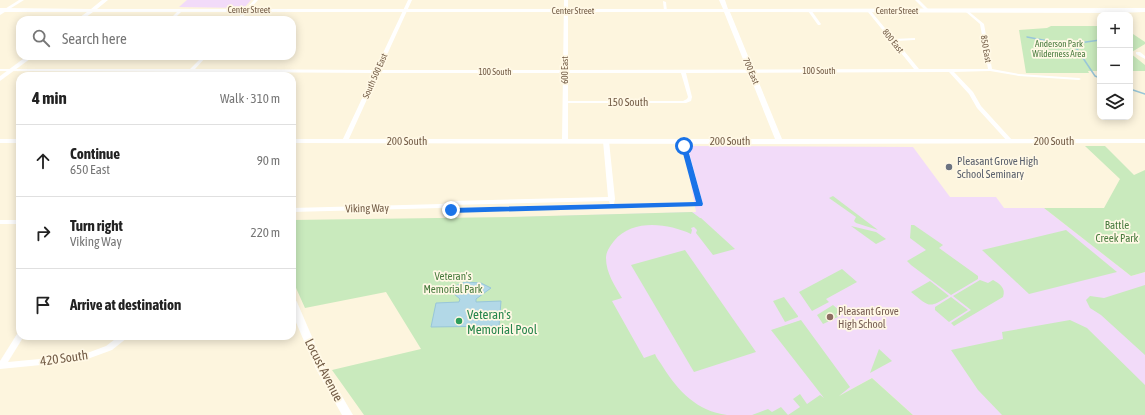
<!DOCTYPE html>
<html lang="en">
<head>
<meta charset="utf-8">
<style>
  body { margin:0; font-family:"Asap Condensed",sans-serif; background:#f2f2f2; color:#222 }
  .controls { position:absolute; right:12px; top:12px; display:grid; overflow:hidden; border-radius:8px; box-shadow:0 2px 10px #0003 }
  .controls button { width:36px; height:36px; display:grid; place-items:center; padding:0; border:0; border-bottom:1px solid #e0e0e0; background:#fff; color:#222; font:20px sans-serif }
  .stop { position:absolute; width:12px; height:12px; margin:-9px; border:3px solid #1a73e8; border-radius:50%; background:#fff }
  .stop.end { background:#1a73e8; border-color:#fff; box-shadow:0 1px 4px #0008 }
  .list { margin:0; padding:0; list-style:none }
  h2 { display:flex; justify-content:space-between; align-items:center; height:52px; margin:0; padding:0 16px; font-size:17px }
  h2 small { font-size:13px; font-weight:400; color:#767676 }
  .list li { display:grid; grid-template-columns:26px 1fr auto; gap:12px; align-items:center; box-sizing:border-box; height:72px; padding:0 16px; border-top:1px solid #e0e0e0 }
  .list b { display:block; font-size:15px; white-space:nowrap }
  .list p { margin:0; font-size:13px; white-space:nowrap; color:#767676 }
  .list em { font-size:13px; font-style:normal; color:#767676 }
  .icon { flex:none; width:22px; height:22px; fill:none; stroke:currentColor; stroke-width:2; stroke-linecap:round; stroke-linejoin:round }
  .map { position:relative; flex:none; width:1145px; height:415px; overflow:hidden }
  .search { position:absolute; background:#fff; box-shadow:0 2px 10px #0003; left:16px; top:16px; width:280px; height:44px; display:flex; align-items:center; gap:10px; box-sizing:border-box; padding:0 14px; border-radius:12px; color:#767676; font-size:15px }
  .panel { position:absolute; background:#fff; box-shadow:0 2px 10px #0003; left:16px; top:72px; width:280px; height:268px; border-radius:12px }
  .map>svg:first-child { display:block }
</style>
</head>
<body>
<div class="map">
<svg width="1145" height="415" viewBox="0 0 1145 415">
  <rect width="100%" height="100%" fill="#fdf5de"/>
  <g fill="#f2dbf9">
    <polygon points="187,0 251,0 244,8 179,7"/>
    <polygon points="684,146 913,147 950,197 996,197 1004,208 1044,208 1131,276 1145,272 1145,415 913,415 872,378 828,402 790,415 670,415 513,389 517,217 696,212"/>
  </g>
  <g fill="#c9eabd">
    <polygon points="1051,26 1100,26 1100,71 1088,71 1089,73 1026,73 1019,30 1047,28"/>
    <polygon points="1130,32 1145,42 1145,44 1130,53 1145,65 1145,71 1130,71"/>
    <polygon points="1085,146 1105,146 1134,175 1145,170 1145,272 1131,276 1044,208 1104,208 1120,179"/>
    <polygon points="833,196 878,230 856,223 854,221 856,217 829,198"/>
    <path d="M692 212 700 218H701L735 249 713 255 696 233 697 230 694 227 691 228 692 230 691 234C669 224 633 218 614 241 610 246 606 252 606 258 606 273 615 286 622 298L612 301 644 358 655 354C657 359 660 362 663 367 678 391 697 411 727 415H364L332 370 421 349 386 292 305 308 292 279V220L510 217Z"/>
    <polygon points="911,225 914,225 943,245 939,248 978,276 978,279 951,295 911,265 907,261 926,250 910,238"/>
    <polygon points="851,226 876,232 886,239 876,244"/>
    <polygon points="1066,230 1117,272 1029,294 982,250"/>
    <polygon points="685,250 756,352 694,372 631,265"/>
    <polygon points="842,269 857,282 826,299 829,302 812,311 799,292"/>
    <path d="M980 280 988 283 993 280C1000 284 1006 288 1003 297L954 326 951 323 971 310 953 296Z"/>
    <path d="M930 281 949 296C928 309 930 307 911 292Z"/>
    <polygon points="1145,285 1145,355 1101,315 1090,308 1086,300 1090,296 1104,298"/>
    <polygon points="784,297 798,316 798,317 785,322 773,301"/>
    <polygon points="951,297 968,310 949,322 935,310 935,307"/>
    <polygon points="833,305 841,312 836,314 838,317 823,324 817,315"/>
    <polygon points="801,320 850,387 839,396 872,378 913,415 752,415 768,409 772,412 781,407 788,415 800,407 793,399 800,394 807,404 820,395 824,398 771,330"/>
    <polygon points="1070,320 1087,328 1145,385 1145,415 1002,415 978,390 951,350 1003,339 1002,332"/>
    <polygon points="879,349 892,361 870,373"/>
  </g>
  <polygon fill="#b2d8e7" stroke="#98c6d9" points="465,282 481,283 491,288 476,299 476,302 501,301 499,326 431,327 436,303 459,302 460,299 448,289"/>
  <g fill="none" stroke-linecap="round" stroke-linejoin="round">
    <g stroke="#98c6d9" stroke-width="1.5">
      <polyline points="1027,37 1075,46 1095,76 1100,78"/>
      <polyline points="1072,44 1100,40"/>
      <polyline points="1130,89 1145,94"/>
    </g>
    <g fill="#fff" fill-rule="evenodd">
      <polygon points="19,0 24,0 0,15 0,12"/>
      <polygon points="254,0 258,0 240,20 236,20"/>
      <path d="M408 0H412L380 70H563L564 0H568V70L914 69 868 12 867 11 869 10H870L894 39 915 38V40H914L896 41 919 69H988L980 24 966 12 965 11 967 10 984 24 992 69 1019 74 1079 78 1081 79 1079 80 1019 76 990 71 954 72 973 92 981 106 1012 140 1013 141 1010 143 1008 142 977 108 969 94 949 72 686 73 692 97 691 101 686 103H568V141L565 143 562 141 563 73H379L348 141 345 143 342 141 374 73 193 72 189 76H185L188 72 0 71V69H190L203 56H207L195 69 375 70ZM568 73H681L688 97 687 99 683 101H568Z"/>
      <polygon points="915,0 919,0 929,10 929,12 927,12"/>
      <polygon points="663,1 666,2 667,12 664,11"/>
      <polygon points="180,9 183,10 173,20 169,20"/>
      <polygon points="809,10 811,10 821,24 820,25 818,25 808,11"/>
      <polygon points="1136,52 1140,52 1145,56 1145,59 1136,54"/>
      <path d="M606 139 609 141 615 199 614 204 697 202 680 141 683 139 686 141 703 204 702 205 451 212 441 208 292 212V208L442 204 451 201 608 197 603 141ZM609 201 610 204 452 208 448 206 451 205Z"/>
      <rect x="0" y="220" width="20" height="4"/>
      <polygon points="20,333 20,336 24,336 8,362 82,355 106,346 119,336 128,336 127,338 112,350 82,361 0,369 0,361 17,334"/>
    </g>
    <g fill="#fff" fill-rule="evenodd">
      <polygon points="102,0 108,0 97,9 723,9 719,0 725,0 728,9 1145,8 1145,12 1118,13 730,12 782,139 1145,139 1145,143 780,144 292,143 292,139 775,139 724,12 93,12 82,20 76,20 87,12 0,12 0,8 91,9"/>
      <polygon points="27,56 34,56 0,81 0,76"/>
      <rect x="0" y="139" width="20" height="4"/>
      <polygon points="292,298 295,299 297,302 325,367 353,415 342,415 316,369 292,313"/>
    </g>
  </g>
  <polygon fill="#1a73e8" points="684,144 687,146 703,204 702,206 451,213 448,210 451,208 696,202 681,146"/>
  <circle fill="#6b7280" stroke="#fff8e5" stroke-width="1.5" cx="949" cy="167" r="4"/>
  <circle fill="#8d6e63" stroke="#fff8e5" stroke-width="1.5" cx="830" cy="317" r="4"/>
  <circle fill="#2e9e5b" stroke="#fff8e5" stroke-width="1.5" cx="459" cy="321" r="4"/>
  <g text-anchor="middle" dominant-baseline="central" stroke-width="3.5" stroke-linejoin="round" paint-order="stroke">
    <g font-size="9" fill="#735c46" stroke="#fff8e5">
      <text x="249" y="10">Center Street</text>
      <text x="573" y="11">Center Street</text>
      <text x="897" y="11">Center Street</text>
      <text transform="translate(893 41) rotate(51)">800 East</text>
      <text transform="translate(986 49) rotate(80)">850 East</text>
      <text transform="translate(565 70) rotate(-90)">600 East</text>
      <text transform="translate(751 71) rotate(67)">700 East</text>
      <text x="819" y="71">100 South</text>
      <text x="495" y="72">100 South</text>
      <text transform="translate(375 76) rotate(-66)">South 500 East</text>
    </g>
    <g font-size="9" fill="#477a3d" stroke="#fff8e5">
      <text x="1059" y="44">Anderson Park<tspan x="1059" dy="10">Wilderness Area</tspan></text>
    </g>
    <g font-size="11" fill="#735c46" stroke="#fff8e5">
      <text x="628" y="102">150 South</text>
      <text x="407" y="141">200 South</text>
      <text x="730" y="141">200 South</text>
      <text x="1054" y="141">200 South</text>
      <text transform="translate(367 208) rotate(-1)">Viking Way</text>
    </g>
    <g font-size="11" fill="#5b616d" stroke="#fff8e5" text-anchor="start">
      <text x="957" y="161">Pleasant Grove High<tspan x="957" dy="13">School Seminary</tspan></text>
    </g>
    <g font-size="11" fill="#477a3d" stroke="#fff8e5">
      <text x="1117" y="225">Battle<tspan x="1117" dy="13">Creek Park</tspan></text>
      <text x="453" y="276">Veteran's<tspan x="453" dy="13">Memorial Park</tspan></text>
    </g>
    <g font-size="11" fill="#785e54" stroke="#fff8e5" text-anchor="start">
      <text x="838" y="311">Pleasant Grove<tspan x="838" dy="13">High School</tspan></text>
    </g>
    <g font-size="13" fill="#27864d" stroke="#fff8e5" text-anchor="start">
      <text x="467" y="314">Veteran's<tspan x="467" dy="15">Memorial Pool</tspan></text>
    </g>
    <g font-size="13" fill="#735c46" stroke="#fff8e5">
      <text transform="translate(64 358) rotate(-8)">420 South</text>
      <text transform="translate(324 370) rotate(63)">Locust Avenue</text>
    </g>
  </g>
</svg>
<div class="controls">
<button>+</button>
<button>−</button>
<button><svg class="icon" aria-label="layers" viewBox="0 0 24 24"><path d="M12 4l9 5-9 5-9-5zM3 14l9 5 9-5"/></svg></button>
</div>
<div class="stop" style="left:684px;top:146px"></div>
<div class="stop end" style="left:451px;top:210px"></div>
<div class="search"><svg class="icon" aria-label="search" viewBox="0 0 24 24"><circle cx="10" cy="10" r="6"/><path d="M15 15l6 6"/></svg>Search here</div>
<section class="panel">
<h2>4 min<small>Walk · 310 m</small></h2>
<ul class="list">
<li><svg class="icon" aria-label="ahead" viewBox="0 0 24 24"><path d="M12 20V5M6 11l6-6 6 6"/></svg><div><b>Continue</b><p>650 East</p></div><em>90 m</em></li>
<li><svg class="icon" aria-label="right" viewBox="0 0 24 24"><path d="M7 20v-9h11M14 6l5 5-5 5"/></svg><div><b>Turn right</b><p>Viking Way</p></div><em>220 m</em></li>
<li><svg class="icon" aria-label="arrive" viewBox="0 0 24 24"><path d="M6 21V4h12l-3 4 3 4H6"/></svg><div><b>Arrive at destination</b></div></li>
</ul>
</section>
</div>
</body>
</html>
